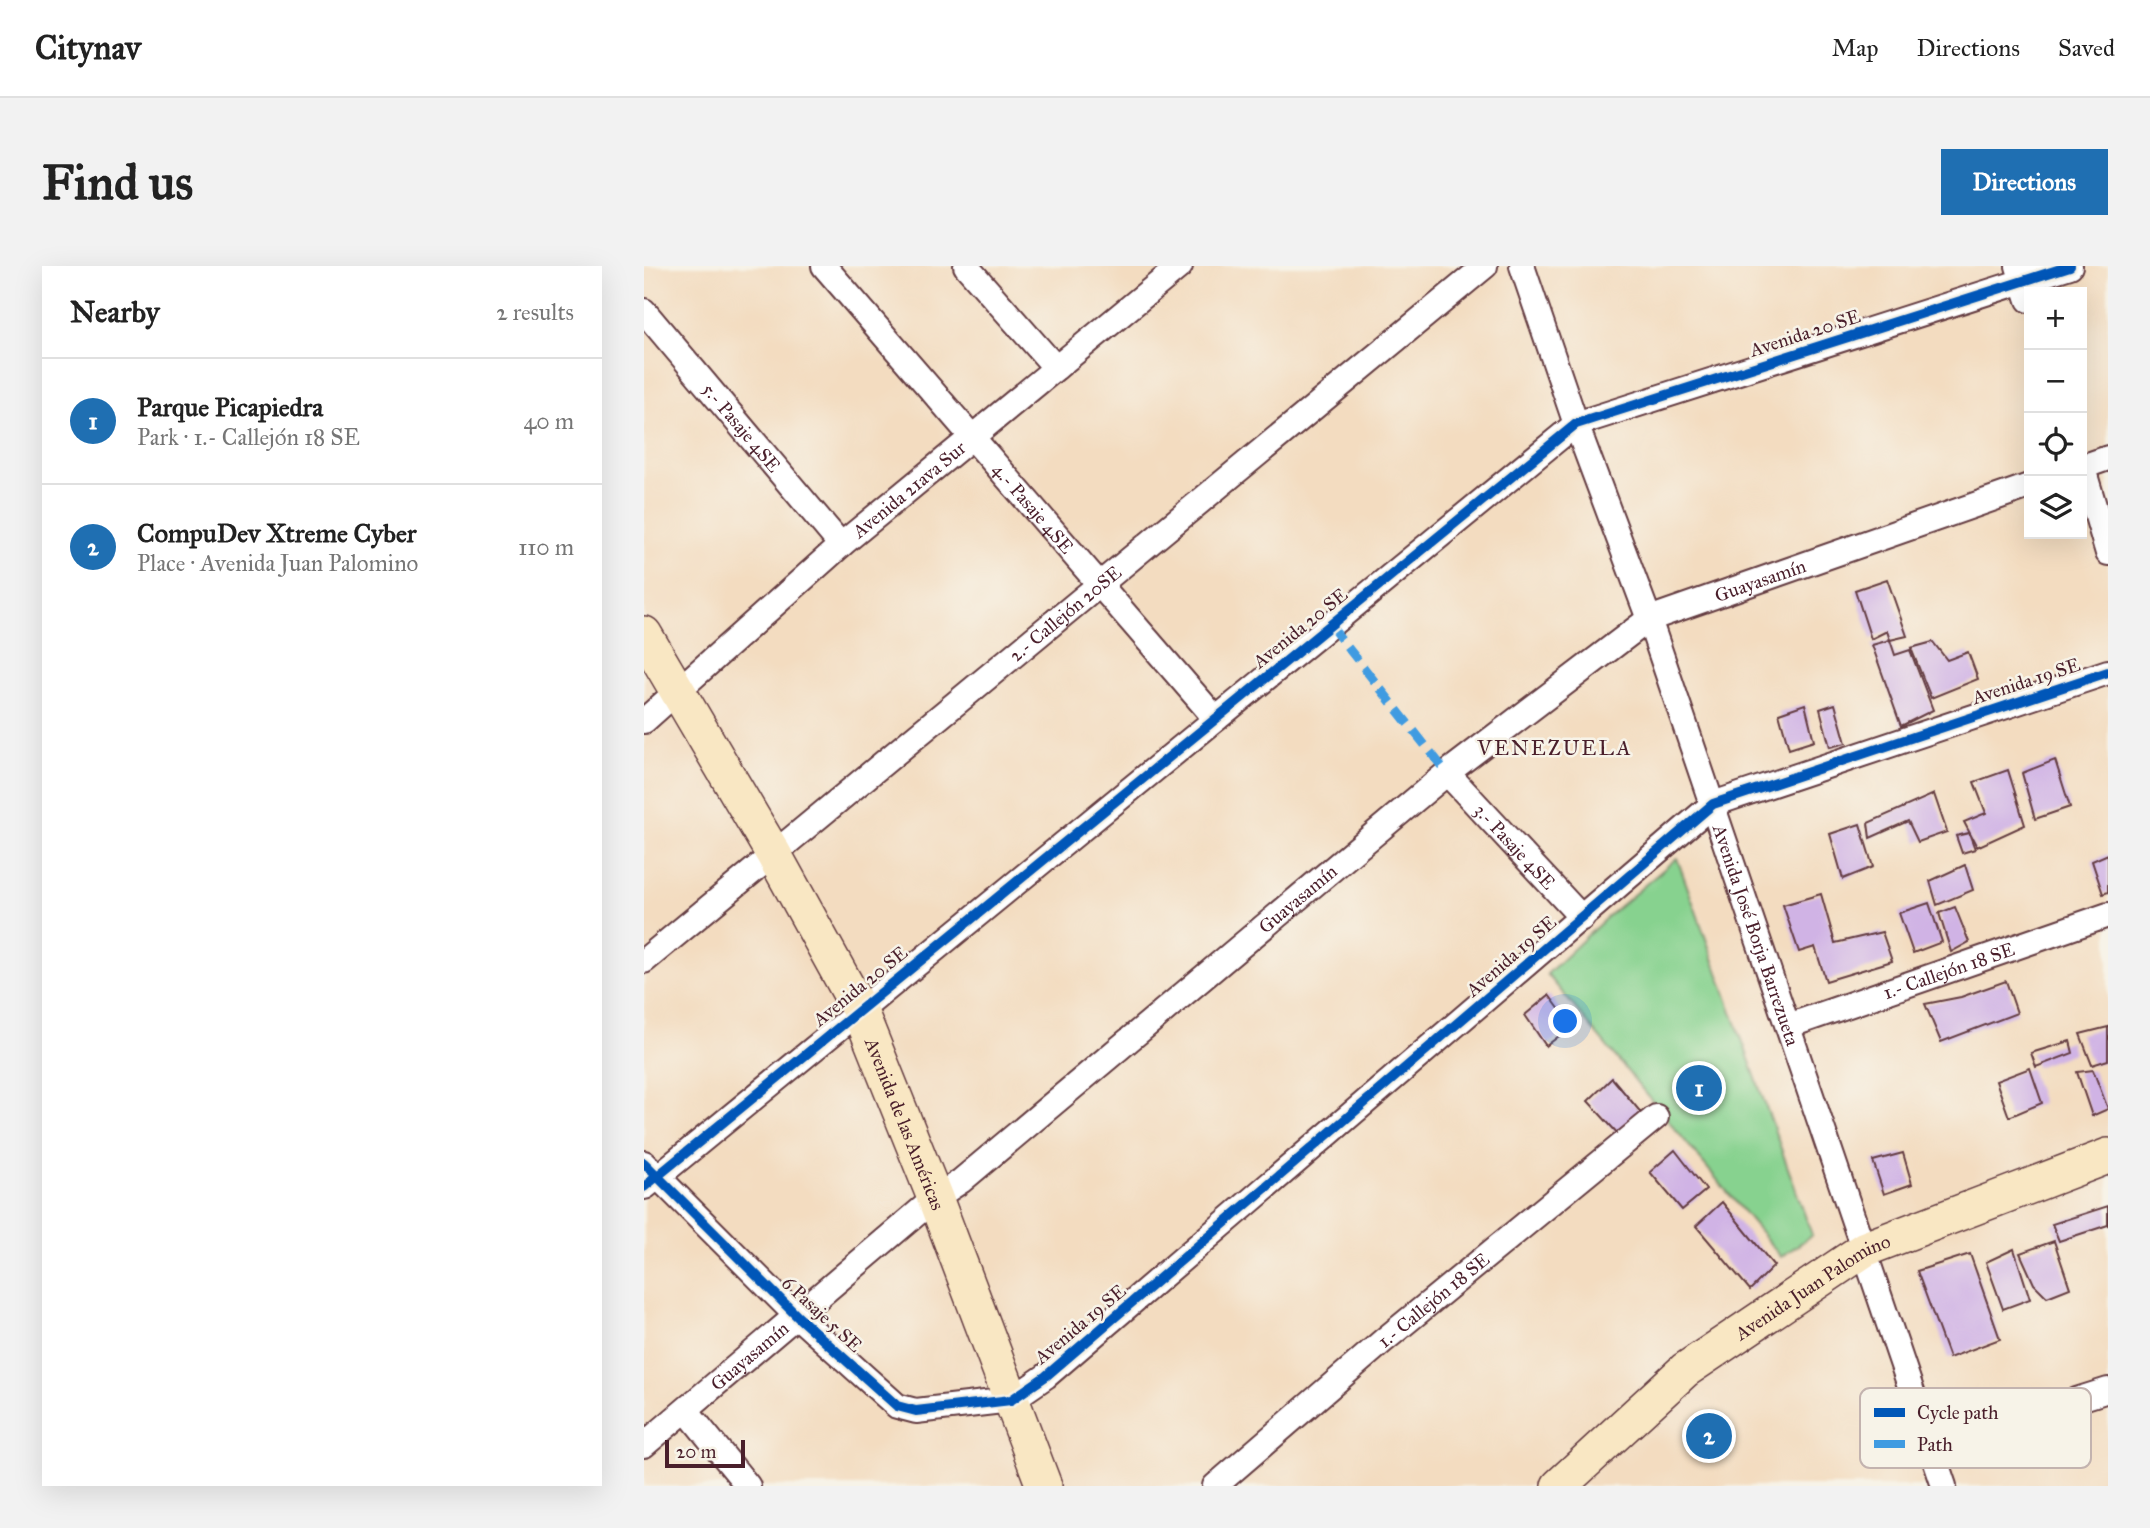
<!DOCTYPE html>
<html lang="en">
<head>
<meta charset="utf-8">
<style>
  body { margin:0; font-family:"IM FELL Great Primer",serif; background:#f2f2f2; color:#222 }
  .controls { position:absolute; right:21px; top:21px; display:grid; overflow:hidden; border-radius:0px; box-shadow:0 7px 28px #0002 }
  .controls button { width:63px; height:63px; display:grid; place-items:center; padding:0; border:0; border-bottom:2px solid #e0e0e0; background:#fff; color:#222; font:35px sans-serif }
  .scale { position:absolute; left:21px; bottom:18px; width:80px; box-sizing:border-box; padding-left:7px; border:4px solid #4a1f2b; border-top:0; font-size:19px; line-height:24px; white-space:nowrap; color:#4a1f2b; -webkit-text-stroke:5px #f7f3e8; paint-order:stroke }
  .you { position:absolute; left:922px; top:756px; width:24px; height:24px; margin:-18px; border:5px solid #fff; border-radius:50%; background:#1a73e8; box-shadow:0 0 0 10px #1a73e833 }
  .badge { display:grid; place-items:center; width:46px; height:46px; border-radius:50%; background:#1f6fb2; color:#fff; font-size:23px; font-weight:700 }
  .pin { position:absolute; translate:-50% -50%; border:4px solid #fff; box-shadow:0 2px 7px #0006 }
  .list { margin:0; padding:0; list-style:none }
  h2 { display:flex; justify-content:space-between; align-items:center; height:91px; margin:0; padding:0 28px; font-size:30px }
  h2 small { font-size:23px; font-weight:400; color:#767676 }
  .list li { display:grid; grid-template-columns:46px 1fr auto; gap:21px; align-items:center; box-sizing:border-box; height:126px; padding:0 28px; border-top:2px solid #e0e0e0 }
  .list b { display:block; font-size:26px; white-space:nowrap }
  .list p { margin:0; font-size:23px; white-space:nowrap; color:#767676 }
  .list em { font-size:23px; font-style:normal; color:#767676 }
  .icon { flex:none; width:38px; height:38px; fill:none; stroke:currentColor; stroke-width:2; stroke-linecap:round; stroke-linejoin:round }
  .map { position:relative; flex:none; width:1464px; height:1220px; overflow:hidden; border-radius:0px }
  header { display:flex; align-items:center; gap:42px; box-sizing:border-box; height:98px; padding:0 35px; background:#fff; border-bottom:2px solid #e0e0e0 }
  header strong { font-size:33px }
  nav { display:flex; gap:38px; margin-inline-start:auto; font-size:24px }
  .intro { display:flex; align-items:center; justify-content:space-between; box-sizing:border-box; height:168px; padding:0 42px }
  h1 { margin:0; font-size:49px }
  .button { padding:18px 32px; border-radius:0px; background:#1f6fb2; color:#fff; font-size:24px; font-weight:700 }
  main { display:flex; gap:42px; padding:0 42px }
  aside { flex:1; background:#fff; border-radius:0px; box-shadow:0 7px 28px #0002 }
  .map>svg:first-child { display:block }
</style>
</head>
<body>
<header>
<strong>Citynav</strong>
<nav><a>Map</a><a>Directions</a><a>Saved</a></nav>
</header>
<div class="intro"><h1>Find us</h1><a class="button">Directions</a></div>
<main>
<aside>
<h2>Nearby<small>2 results</small></h2>
<ul class="list">
<li><span class="badge">1</span><div><b>Parque Picapiedra</b><p>Park · 1.- Callejón 18 SE</p></div><em>40 m</em></li>
<li><span class="badge">2</span><div><b>CompuDev Xtreme Cyber</b><p>Place · Avenida Juan Palomino</p></div><em>110 m</em></li>
</ul>
</aside>
<div class="map">
<svg width="1464" height="1220" viewBox="0 0 1464 1220">
  <rect width="100%" height="100%" fill="#f7f3e8"/>
  <filter id="ink" filterUnits="userSpaceOnUse"><feTurbulence type="fractalNoise" baseFrequency=".0143" numOctaves="2"/><feDisplacementMap in="SourceGraphic" scale="14" xChannelSelector="R" yChannelSelector="G"/><feConvolveMatrix kernelMatrix="1 2 1 2 8 2 1 2 1" color-interpolation-filters="sRGB"/></filter>
  <filter id="wash" filterUnits="userSpaceOnUse"><feTurbulence type="fractalNoise" baseFrequency=".00686" numOctaves="4" result="noise"/><feDisplacementMap in="SourceGraphic" scale="28" xChannelSelector="R" yChannelSelector="G"/><feGaussianBlur stdDeviation="1.57" result="paint"/><feColorMatrix in="noise" values="0 0 0 0 0 0 0 0 0 0 0 0 0 0 0 0 0 1.4 0 .05"/><feComposite in="paint" operator="in"/></filter>
  <g filter="url(#wash)">
    <rect width="100%" height="100%" fill="#f3dcc0"/>
    <polygon fill="#87d28f" stroke="#68785d" stroke-width="2" points="1033,592 1168,969 1137,991 903,708 963,651"/>
    <g id="blocks">
      <g fill="#d0b3e5">
        <polygon points="1243,313 1263,370 1246,374 1243,365 1227,373 1211,324"/>
        <polygon points="1246,374 1251,389 1266,384 1289,444 1257,460 1228,379"/>
        <polygon points="1289,376 1303,394 1324,386 1334,413 1287,432 1267,382"/>
        <polygon points="1161,438 1170,475 1145,483 1135,447"/>
        <polygon points="1191,438 1202,477 1186,481 1176,443"/>
        <polygon points="1411,494 1426,541 1391,553 1378,507"/>
        <polygon points="1364,504 1381,559 1333,581 1320,556 1342,547 1330,516"/>
        <polygon points="1290,528 1303,566 1274,576 1264,555 1226,572 1224,557"/>
        <polygon points="1216,558 1229,601 1199,613 1186,568"/>
        <polygon points="1325,567 1331,583 1318,587 1312,570"/>
        <polygon points="1464,588 1464,626 1459,628 1448,595"/>
        <polygon points="1321,599 1329,624 1293,639 1286,615"/>
        <polygon points="1177,628 1191,677 1238,666 1248,695 1182,715 1171,681 1155,686 1139,639"/>
        <polygon points="1285,637 1298,676 1269,687 1255,647"/>
        <polygon points="1311,641 1325,676 1307,686 1295,647"/>
        <polygon points="1362,715 1373,747 1297,776 1281,738 1317,731"/>
        <polygon points="905,729 928,760 902,780 881,749"/>
        <polygon points="1464,761 1464,794 1448,799 1436,768"/>
        <polygon points="1426,775 1429,787 1392,801 1387,787"/>
        <polygon points="1386,802 1398,837 1365,851 1352,815"/>
        <polygon points="1449,804 1464,843 1448,850 1433,806"/>
        <polygon points="968,812 999,849 976,870 944,835"/>
        <polygon points="1031,884 1062,924 1038,944 1006,906"/>
        <polygon points="1259,887 1268,918 1240,928 1229,895"/>
        <polygon points="1078,936 1130,1000 1106,1024 1052,960"/>
        <polygon points="1464,940 1464,959 1415,975 1408,958"/>
        <polygon points="1410,975 1426,1022 1403,1031 1390,1018 1376,987"/>
        <polygon points="1370,983 1386,1033 1359,1043 1342,996"/>
        <polygon points="1326,988 1356,1073 1305,1092 1273,1005"/>
      </g>
    </g>
  </g>
  <g filter="url(#ink)">
    <use href="#blocks" fill-opacity="0" stroke="#633b41" stroke-width="2"/>
    <g fill="none" stroke-linecap="round" stroke-linejoin="round">
      <defs>
        <g id="street">
          <path id="s1" d="M180 0 572 453"/>
          <polyline points="322,0 412,102"/>
          <path id="s2" d="M878 0 932 158 1005 353 1300 1220"/>
          <polyline points="1374,0 1385,34"/>
          <path id="s3" d="M0 45 197 279"/>
          <polyline points="1438,199 1464,287"/>
          <polyline points="1438,201 1464,192"/>
          <path id="s4" d="M0 455 197 279 536 0"/>
          <path id="s5" d="M803 507 938 652"/>
          <path id="s6" d="M0 695 841 0"/>
          <path id="s7" d="M1144 760 1464 649"/>
          <polyline points="0,897 154,1051 253,1140 272,1145 367,1134 402,1110 1069,538 1464,406"/>
          <polyline points="1,921 932,158 1426,0"/>
          <polyline points="42,1144 104,1220"/>
          <path id="s8" d="M0 1179 291 932 317 915 803 507 1005 353 1385 220"/>
          <polyline points="1286,1180 1464,1124"/>
          <path id="s9" d="M571 1220 739 1075 1012 851"/>
        </g>
        <g id="secondary">
          <path id="s10" d="M0 368 129 587 215 743 291 932 400 1220"/>
          <path id="s11" d="M915 1220 1041 1104 1221 983 1464 890"/>
        </g>
      </defs>
      <use href="#street" stroke="#633b41" stroke-width="28"/>
      <use href="#secondary" stroke="#633b41" stroke-width="38"/>
      <use href="#street" stroke="#fff" stroke-width="24"/>
      <use href="#secondary" stroke="#f9e7c3" stroke-width="35"/>
      <polyline stroke="#409be1" stroke-width="9" stroke-dasharray="18 9" stroke-linecap="butt" points="686,359 803,507"/>
      <defs>
        <g id="cycleway">
          <polyline points="0,897 154,1051 253,1140 272,1145 367,1134 402,1110 1069,538 1464,406"/>
          <polyline points="0,921 932,158 1426,0"/>
        </g>
      </defs>
      <use href="#cycleway" stroke="#f7f3e8" stroke-width="15"/>
      <use href="#cycleway" stroke="#0057b8" stroke-width="10"/>
    </g>
  </g>
  <g text-anchor="middle" dominant-baseline="central" stroke-width="5" stroke-linejoin="round" paint-order="stroke">
    <g font-size="19" fill="#4a1f2b" stroke="#f7f3e8">
      <text transform="translate(1161 67) rotate(-18)">Avenida 20 SE</text>
      <text stroke="none"><textPath href="#s3" startOffset="152">5.- Pasaje 4SE</textPath></text>
      <text stroke="none"><textPath href="#s4" startOffset="352">Avenida 21ava Sur</textPath></text>
      <text stroke="none"><textPath href="#s1" startOffset="320">4.- Pasaje 4SE</textPath></text>
      <text stroke="none"><textPath href="#s8" startOffset="1419">Guayasamín</textPath></text>
      <text stroke="none"><textPath href="#s6" startOffset="546">2.- Callejón 20SE</textPath></text>
      <text transform="translate(656 362) rotate(-39)">Avenida 20 SE</text>
      <text transform="translate(1382 415) rotate(-18)">Avenida 19 SE</text>
      <text stroke="none"><textPath href="#s5" startOffset="100">3.- Pasaje 4SE</textPath></text>
      <text stroke="none"><textPath href="#s8" startOffset="852">Guayasamín</textPath></text>
      <text stroke="none"><textPath href="#s2" startOffset="709">Avenida José Borja Barrezueta</textPath></text>
      <text transform="translate(867 690) rotate(-41)">Avenida 19 SE</text>
      <text stroke="none"><textPath href="#s7" startOffset="170">1.- Callejón 18 SE</textPath></text>
      <text transform="translate(216 720) rotate(-39)">Avenida 20 SE</text>
      <text stroke="none"><textPath href="#s10" startOffset="556">Avenida de las Américas</textPath></text>
      <text stroke="none"><textPath href="#s11" startOffset="324">Avenida Juan Palomino</textPath></text>
      <text stroke="none"><textPath href="#s9" startOffset="287">1.- Callejón 18 SE</textPath></text>
      <text transform="translate(178 1048) rotate(43)">6 Pasaje 5 SE</text>
      <text transform="translate(436 1058) rotate(-40)">Avenida 19 SE</text>
      <text stroke="none"><textPath href="#s8" startOffset="138">Guayasamín</textPath></text>
    </g>
    <g font-size="21" letter-spacing="2" fill="#4a1f2b" stroke="#f7f3e8">
      <text x="911" y="482">VENEZUELA</text>
    </g>
  </g>
  <rect x="1216" y="1122" width="231" height="80" rx="10" fill="#f7f3e8" stroke="#c3b3af" stroke-width="2"/>
  <rect x="1230" y="1142" width="31" height="9" fill="#0057b8"/>
  <rect x="1230" y="1174" width="31" height="8" fill="#409be1"/>
  <g font-size="19" fill="#4a1f2b">
    <text x="1273" y="1153">Cycle path</text>
    <text x="1273" y="1185">Path</text>
  </g>
</svg>
<div class="controls">
<button>+</button>
<button>−</button>
<button><svg class="icon" aria-label="locate" viewBox="0 0 24 24"><circle cx="12" cy="12" r="6"/><path d="M12 2v4M12 18v4M2 12h4M18 12h4"/></svg></button>
<button><svg class="icon" aria-label="layers" viewBox="0 0 24 24"><path d="M12 4l9 5-9 5-9-5zM3 14l9 5 9-5"/></svg></button>
</div>
<div class="scale">20 m</div>
<div class="you"></div>
<div class="pin badge" style="left:1055px;top:822px">1</div>
<div class="pin badge" style="left:1065px;top:1170px">2</div>
</div>
</main>
</body>
</html>
